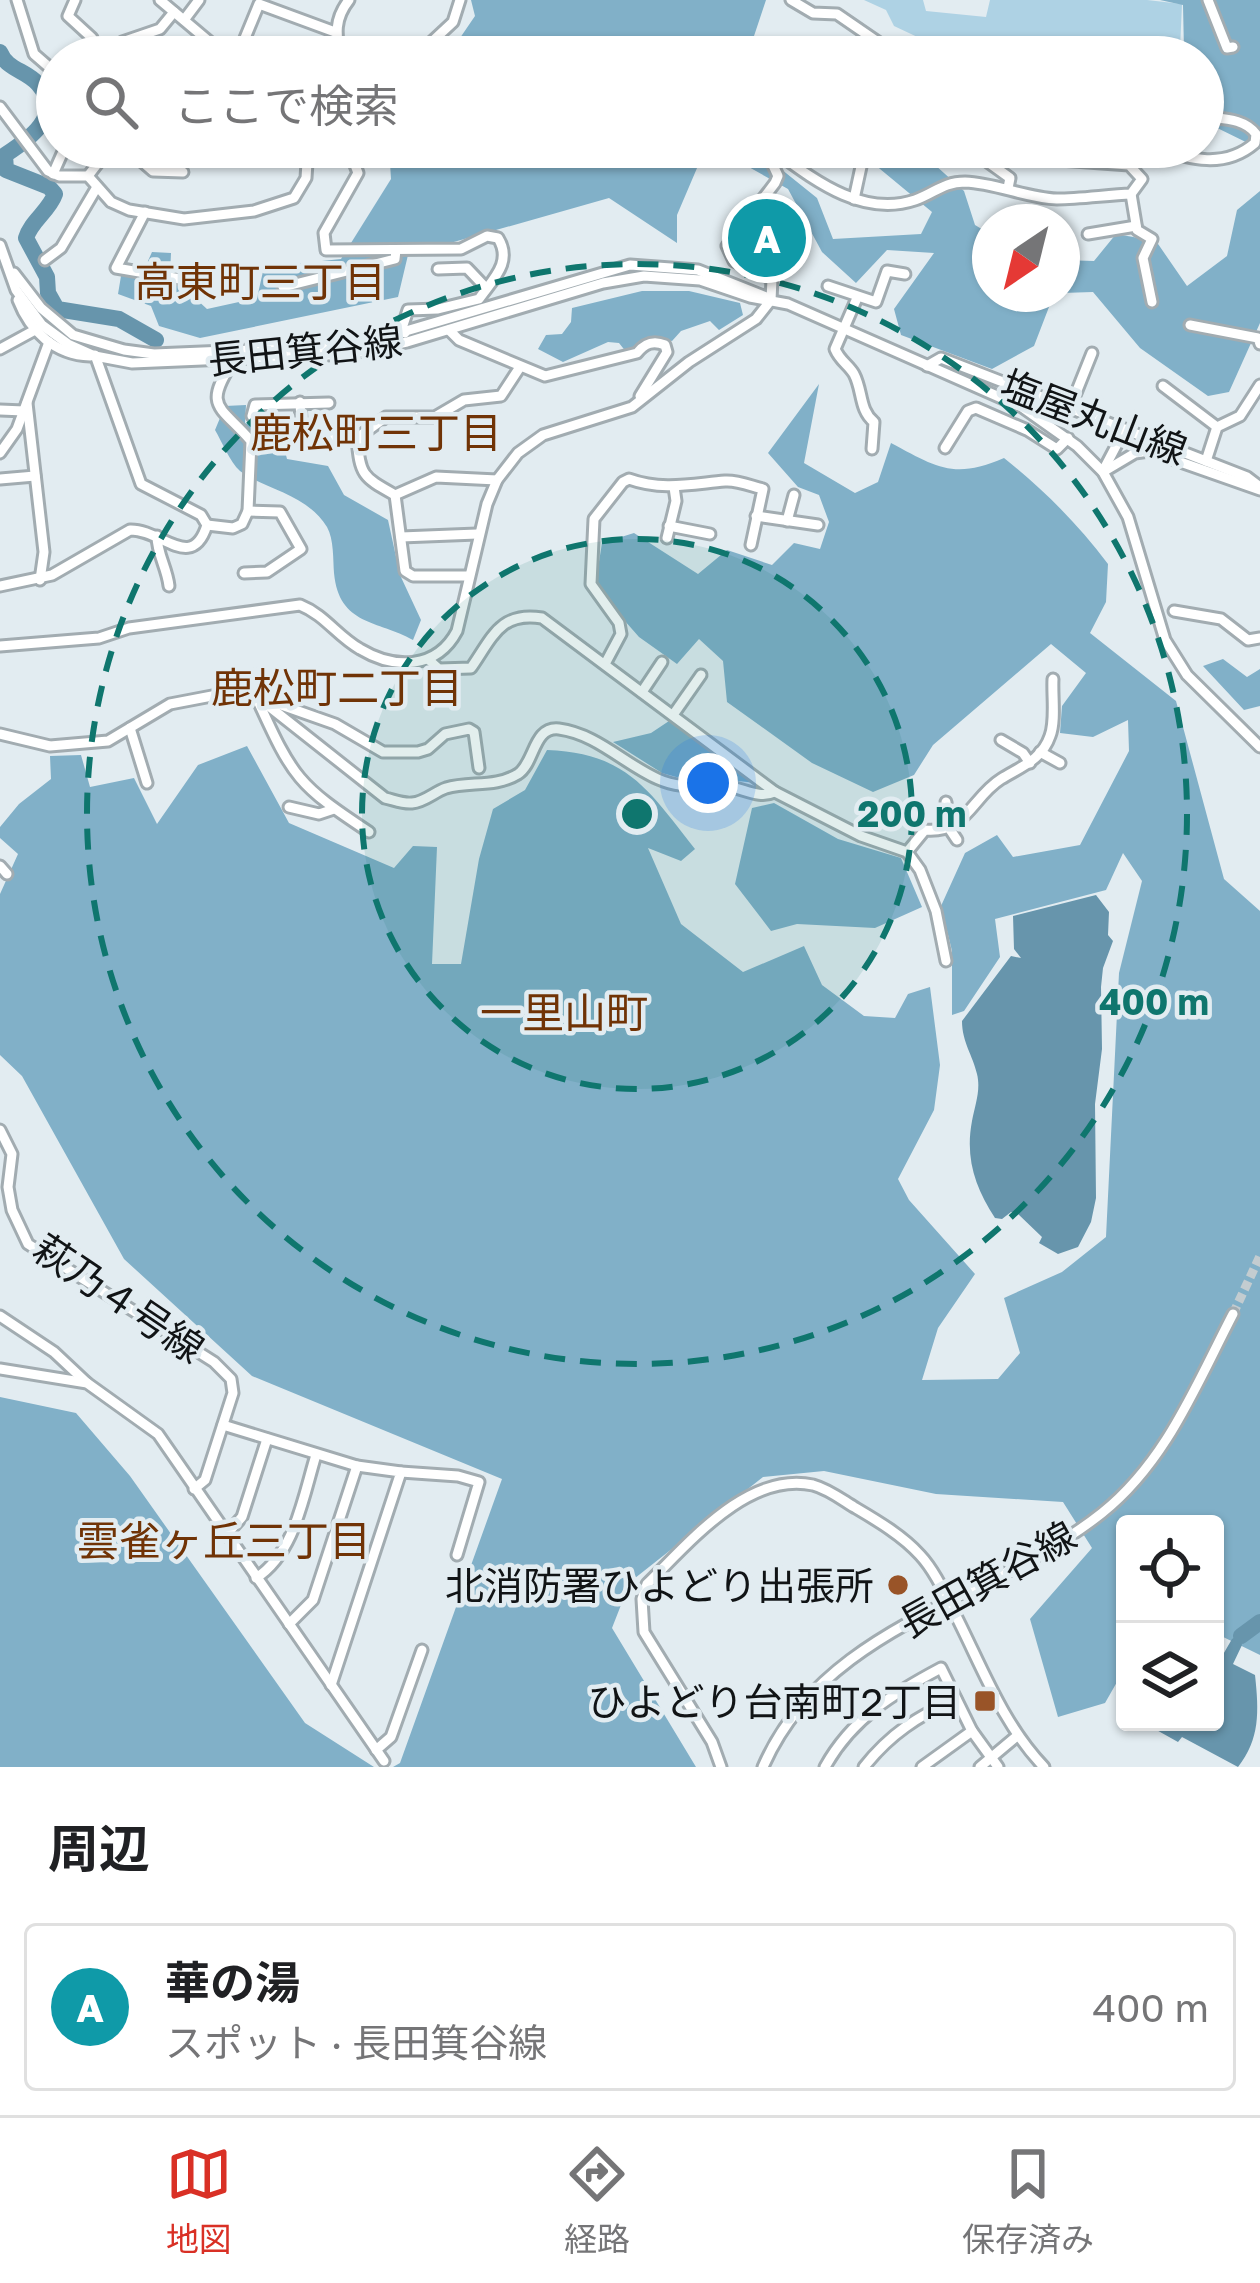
<!DOCTYPE html>
<html lang="ja">
<head>
<meta charset="utf-8">
<style>
  body { margin:0; font-family:"Golos Text","Noto Sans JP",sans-serif; background:#f6f6f6; color:#202124 }
  .controls { position:absolute; right:36px; bottom:36px; display:grid; overflow:hidden; border-radius:12px; box-shadow:0 3px 9px #0004 }
  .controls button { width:108px; height:108px; display:grid; place-items:center; padding:0; border:0; border-bottom:3px solid #e0e0e0; background:#fff; color:#202124; font:60px sans-serif }
  .compass { position:absolute; left:972px; top:204px; width:108px; height:108px; border-radius:50%; background:#fff; box-shadow:0 3px 9px #0004; rotate:215deg }
  .you { position:absolute; left:708px; top:783px; width:42px; height:42px; margin:-30px; border:9px solid #fff; border-radius:50%; background:#1a73e8; box-shadow:0 0 0 18px #1a73e833 }
  .badge { display:grid; place-items:center; width:78px; height:78px; border-radius:50%; background:#d93025; color:#fff; font-size:39px; font-weight:700 }
  .pin { position:absolute; translate:-50% -50%; border:6px solid #fff; box-shadow:0 3px 12px #0006 }
  .list { margin:0; padding:0; list-style:none }
  h2 { display:flex; justify-content:space-between; align-items:center; height:156px; margin:0; padding:0 48px; font-size:51px }
  h2 small { font-size:39px; font-weight:400; color:#757577 }
  .list li { display:grid; grid-template-columns:78px 1fr auto; gap:36px; align-items:center; box-sizing:border-box; height:168px; margin:0 24px 24px; padding:0 24px; border:3px solid #e0e0e0; border-radius:12px }
  .list b { display:block; font-size:45px; white-space:nowrap }
  .list p { margin:0; font-size:39px; white-space:nowrap; color:#757577 }
  .list em { font-size:39px; font-style:normal; color:#757577 }
  .icon { flex:none; width:66px; height:66px; fill:none; stroke:currentColor; stroke-width:2; stroke-linecap:round; stroke-linejoin:round }
  .map { position:relative; flex:none; width:1260px; height:1767px; overflow:hidden }
  .search { position:absolute; background:#fff; box-shadow:0 3px 9px #0004; left:36px; right:36px; top:36px; height:132px; display:flex; align-items:center; gap:30px; box-sizing:border-box; padding:0 42px; border-radius:66px; color:#757577; font-size:45px }
  .sheet { height:348px; background:#fff }
  nav { display:flex; justify-content:space-around; align-items:center; box-sizing:border-box; height:168px; border-top:3px solid #e0e0e0; background:#fff; font-size:33px; color:#757577 }
  nav a { display:grid; justify-items:center; gap:6px }
  nav .on { color:#d93025 }
  .map>svg:first-child { display:block }
</style>
</head>
<body>
<div class="map">
<svg width="1260" height="1767" viewBox="0 0 1260 1767">
  <rect width="100%" height="100%" fill="#e2ecf1"/>
  <polygon fill="#aed2e4" points="864,0 923,0 926,11 986,17 990,0 1147,0 1182,4 1180,49 1106,57 960,57 894,26 886,10"/>
  <g fill="#81b0c8">
    <polygon points="471,0 766,0 747,57 447,57 475,16"/>
    <polygon points="1160,0 1260,0 1260,149 1203,121 1203,57 1064,57 1184,51 1183,5"/>
    <polygon points="389,147 706,147 677,215 677,243 609,198 408,255 398,297 200,338 159,326 151,306 118,294 121,276 143,272 152,252 171,253 170,275 207,309 257,298 264,267 341,259 391,179"/>
    <polygon points="713,147 760,147 761,153 817,198 833,239 921,234 932,212 874,164 878,147 915,147 964,191 975,225 990,234 990,294 1054,294 1034,346 992,369 901,335 894,309 934,253 887,250 856,283 822,252 788,189"/>
    <polygon points="1260,191 1260,323 1229,392 1208,396 1140,348 1093,292 1062,293 1062,260 1094,261 1116,234 1156,241 1187,286 1227,256 1237,210"/>
    <polygon points="642,291 689,291 740,303 743,315 719,330 710,321 681,331 672,341 658,337 627,353 619,343 608,342 563,362 538,349 546,335 562,334 571,322 572,308"/>
    <path d="M819 384 804 463 855 493 878 482 891 443C936 467 954 480 1004 458 1044 490 1077 523 1108 564L1106 602 1090 633 1176 701 1224 879 1260 911V1655L1215 1633V1524H1125V1668L1105 1703 1058 1717 1030 1619 1092 1548 1063 1502 936 1494 824 1471 763 1477 630 1582 612 1628 696 1767H393L400 1763 502 1479 252 1376 124 1259 22 1076 0 1055V894L18 854 0 838V827L19 804 51 779 50 756 81 755 90 787 134 778 157 824 198 765 247 746 289 823 394 868 413 846 437 847 432 964H461L479 859 493 809 525 790 547 750C628 753 649 791 695 849L681 861 648 848 681 924 743 972 804 946 822 985 864 1016 895 1018 908 994 930 987 940 1065 934 1110 898 1179 909 1200 975 1274 938 1328 922 1380 998 1379 1020 1353 1004 1298 1062 1272 1106 1237 1119 973 1142 881 1123 853 1106 890 995 919 1000 957 964 1011 952 1015V951L941 906 965 853 997 835 1013 857 1080 845 1129 751 1128 720 1093 737 1060 733 1062 706 1086 673 1051 644 933 745 914 775 873 792 812 763 727 702 723 661 699 639 677 664 639 637 595 587 602 543 634 533 698 574 727 550 772 565 794 543 820 549 829 522 819 495 798 487 768 453Z"/>
    <path d="M246 405 245 423 282 439 287 459 328 466 344 495 388 520 400 575 421 620 413 640C378 620 339 626 334 573 333 560 334 539 327 527 306 493 263 489 240 471 230 462 222 442 215 430L225 406Z"/>
    <polygon points="1223,659 1247,677 1260,669 1260,706 1244,710 1203,666"/>
    <polygon points="669,721 756,783 721,779 694,782 662,773 613,742 651,733"/>
    <polygon points="774,803 838,839 901,858 922,907 875,928 797,924 771,931 735,884 752,808"/>
    <polygon points="0,1397 76,1413 130,1476 305,1723 374,1767 0,1767"/>
  </g>
  <g fill="#6795ac">
    <path d="M1096 895 1109 912 1108 935 1113 941 1103 968 1101 987 1102 1049 1095 1104 1096 1198 1091 1222 1078 1247 1058 1254 1039 1243 1042 1237 1017 1213 1011 1212 1002 1219 995 1218C975 1187 965 1158 972 1121 975 1105 981 1090 977 1074 973 1056 962 1042 962 1021L1011 956 1021 958 1014 949 1013 916Z"/>
    <path d="M1239 1635 1242 1645 1233 1664 1255 1675C1259 1712 1260 1739 1238 1767L1182 1737 1178 1742 1144 1723 1215 1722V1655L1221 1658 1232 1639Z"/>
  </g>
  <g fill="none" stroke-linecap="round" stroke-linejoin="round">
    <g stroke="#6795ac" stroke-width="16">
      <path d="M0 52C7 70 26 70 38 84 65 115 28 140 5 155L6 170 49 187 55 194C49 211 31 221 26 238L47 277 48 293 57 309 119 319 156 340"/>
      <polyline points="1241,1636 1260,1622"/>
    </g>
    <polyline stroke="#c3ccd0" stroke-width="9" stroke-dasharray="9 4.5" stroke-linecap="butt" points="1233,1314 1260,1256"/>
    <defs>
      <g id="minor">
        <polyline points="17,0 34,54 57,74"/>
        <polyline points="75,0 68,16 92,38 91,57"/>
        <polyline points="160,0 218,49 229,55 257,57"/>
        <polyline points="791,0 813,13 837,14 888,49 887,55 892,57"/>
        <polyline points="1208,0 1227,48 1233,47"/>
        <polyline points="184,20 199,0"/>
        <polyline points="122,42 160,29 174,12"/>
        <polyline points="238,55 259,4 335,32"/>
        <path d="M340 57C336 34 334 19 349 0"/>
        <polyline points="375,57 424,49 453,22 460,0"/>
        <polyline points="427,57 436,57"/>
        <polyline points="0,107 48,171 59,176 88,176 111,202 129,210 184,219 254,211 294,198 306,178 308,147"/>
        <polyline points="102,147 120,159 130,151 153,171 183,172"/>
        <path d="M146 147C160 160 173 158 188 147"/>
        <path d="M348 147 358 173 324 233 326 250 461 249 487 236 498 238C513 262 493 279 479 299L438 309 408 310 402 328 405 333"/>
        <polyline points="967,147 1010,178 1008,188"/>
        <path d="M1155 147C1190 160 1225 169 1255 143L1256 134C1244 118 1222 119 1203 116"/>
        <polyline points="53,174 65,147"/>
        <polyline points="88,176 98,163 102,147"/>
        <polyline points="1131,194 1137,230 1152,239 1143,258 1152,302"/>
        <polyline points="854,199 864,153"/>
        <polyline points="145,212 116,268 192,281 199,286"/>
        <polyline points="1088,234 1136,226"/>
        <polyline points="0,245 16,290 42,325 68,344 95,356 132,363 349,354 407,342 603,283 644,276 700,280 750,297 788,304 1022,407 1077,446 1103,472 1128,517 1165,640 1187,675 1260,747"/>
        <polyline points="45,260 61,248 97,187"/>
        <polyline points="438,269 467,268 486,288"/>
        <polyline points="14,273 41,308 73,335 124,350 154,354 326,347 372,341 630,265 698,270 766,297"/>
        <polyline points="828,286 876,302 887,271 905,274"/>
        <polyline points="283,287 395,259 396,250"/>
        <path d="M857 298 835 349C840 361 848 364 854 374 863 391 859 410 874 422L872 449"/>
        <path d="M18 300C30 331 55 355 90 356"/>
        <polyline points="1190,325 1258,338 1260,344"/>
        <path d="M449 330 459 340 545 376 637 353C645 343 653 340 665 345L667 352 640 396"/>
        <polyline points="0,349 35,330"/>
        <polyline points="927,366 941,358 1247,477 1260,487"/>
        <polyline points="1163,386 1217,427"/>
        <polyline points="300,402 302,440 357,438"/>
        <polyline points="27,403 44,552 40,580"/>
        <polyline points="1070,408 1092,353"/>
        <polyline points="0,410 24,411"/>
        <polyline points="252,416 255,405 329,403"/>
        <polyline points="945,448 968,411 976,408 1027,430 1057,449 1068,438"/>
        <polyline points="0,453 17,429 49,342"/>
        <polyline points="1206,461 1217,427 1240,416 1260,385"/>
        <polyline points="1105,467 1125,429"/>
        <polyline points="1103,472 1135,453 1149,451 1260,490"/>
        <polyline points="0,479 35,476"/>
        <path d="M497 480 436 477 395 495C363 477 360 476 357 438L386 417H435L464 400 501 396 520 367"/>
        <polyline points="395,495 405,571 413,576 469,576"/>
        <polyline points="756,516 818,525"/>
        <polyline points="787,521 794,495"/>
        <path d="M207 525 233 528 242 524 248 511 251 441C220 405 202 408 234 360"/>
        <polyline points="669,526 710,534"/>
        <path d="M157 536C157 554 167 568 169 586"/>
        <polyline points="401,537 477,534"/>
        <polyline points="667,538 676,501 674,487"/>
        <polyline points="244,573 267,572 301,549 280,512 248,511"/>
        <path d="M0 586 52 575 130 530C161 529 192 573 207 525L201 515 141 484 95 355"/>
        <polyline points="1174,611 1221,619 1248,640 1260,638"/>
        <path d="M0 646 99 638 129 628 300 605C325 615 337 636 360 649 395 670 437 669 457 631L487 504 497 480 518 453 543 435 632 407 689 362 756 319 771 300 772 279 734 261 727 246 775 183 778 176 771 161 774 154 780 155C818 183 865 217 915 200 935 193 943 182 965 182 996 183 1026 198 1057 199 1080 199 1107 195 1131 194L1142 179 1129 165 1046 159 1016 147"/>
        <path d="M429 660 439 669 471 668C492 638 500 611 542 618L775 792 861 836 907 852 920 870 936 911 946 961"/>
        <path d="M605 664 621 634 619 623 591 584 594 519 623 482 629 479C662 491 691 484 725 481 737 480 751 486 763 489L751 545"/>
        <polyline points="642,692 662,662"/>
        <polyline points="267,700 335,724 383,752 418,752 428,749 445,734 469,729 474,732 479,768"/>
        <path d="M258 701C293 778 298 785 369 832"/>
        <polyline points="673,715 701,675"/>
        <polyline points="130,728 147,783"/>
        <path d="M0 734 50 746 108 741 170 704 238 691 256 696 385 798C394 800 403 804 412 803 425 802 434 792 446 788 470 781 495 788 518 774 535 763 533 726 559 729 597 734 624 764 658 779 680 789 699 785 722 786 741 786 757 800 775 792"/>
        <polyline points="1001,740 1023,753 1030,763"/>
        <polyline points="1040,752 1060,763"/>
        <polyline points="946,802 949,828 957,840"/>
        <polyline points="289,807 319,814 334,809"/>
        <path d="M907 852 925 830C966 834 972 797 1001 779 1020 767 1042 760 1050 736 1056 721 1052 696 1053 679"/>
        <polyline points="0,866 7,874"/>
        <polyline points="0,1130 12,1154 8,1187 12,1210 28,1244 214,1362 231,1379 233,1393 205,1480 194,1489"/>
        <polyline points="0,1316 54,1352 87,1383"/>
        <polyline points="0,1369 87,1383 158,1434 384,1761"/>
        <polyline points="223,1425 357,1466 401,1472 331,1685"/>
        <polyline points="401,1472 458,1476 479,1482 457,1555"/>
        <polyline points="226,1535 242,1517 267,1439"/>
        <path d="M256 1578C295 1553 303 1497 316 1455"/>
        <polyline points="289,1624 313,1600 357,1466"/>
        <polyline points="376,1750 391,1737 422,1650"/>
        <path d="M721 1767 712 1742 644 1632 642 1599 647 1584C689 1543 748 1471 813 1485 828 1489 841 1499 854 1507 876 1520 902 1535 920 1555 934 1570 944 1592 953 1610 981 1664 1001 1722 1044 1767"/>
        <path d="M763 1767C825 1624 990 1602 1102 1513 1166 1462 1196 1385 1233 1314"/>
        <path d="M825 1767C852 1718 894 1693 941 1668L972 1731 998 1767"/>
        <path d="M864 1767C890 1734 918 1716 956 1699"/>
        <polyline points="922,1767 972,1731"/>
        <polyline points="980,1767 1017,1736"/>
      </g>
    </defs>
    <use href="#minor" stroke="#a2acb1" stroke-width="15"/>
    <use href="#minor" stroke="#fff" stroke-width="9"/>
  </g>
  <circle cx="637" cy="814" r="275" fill="#0f766e" fill-opacity=".12"/>
  <g fill="none" stroke="#0f766e" stroke-width="6" stroke-dasharray="21 15">
    <circle cx="637" cy="814" r="275"/>
    <circle cx="637" cy="814" r="550"/>
  </g>
  <g fill="#995428" stroke="#e2ecf1" stroke-width="4.5">
    <circle cx="898" cy="1585" r="12"/>
    <rect x="973" y="1689" width="24" height="24" rx="6"/>
  </g>
  <g text-anchor="middle" dominant-baseline="central" stroke-width="9" stroke-linejoin="round" paint-order="stroke">
    <g font-size="39" fill="#111416" stroke="#e2ecf1">
      <text transform="translate(305 350) rotate(-6)">長田箕谷線</text>
      <text transform="translate(1094 417) rotate(21)">塩屋丸山線</text>
      <text transform="translate(119 1298) rotate(34)">萩乃４号線</text>
      <text transform="translate(987 1579) rotate(-29)">長田箕谷線</text>
    </g>
    <g font-size="39" fill="#111416" stroke="#e2ecf1" text-anchor="end">
      <text x="874" y="1585">北消防署ひよどり出張所</text>
      <text x="961" y="1701">ひよどり台南町2丁目</text>
    </g>
    <g font-size="42" fill="#703306" stroke="#e2ecf1">
      <text x="260" y="281">高東町三丁目</text>
      <text x="376" y="432">鹿松町三丁目</text>
      <text x="337" y="687">鹿松町二丁目</text>
      <text x="564" y="1012">一里山町</text>
      <text x="224" y="1540">雲雀ヶ丘三丁目</text>
    </g>
  </g>
  <circle cx="637" cy="814" r="18" fill="#0f766e" stroke="#e2ecf1" stroke-width="6"/>
  <g font-size="36" text-anchor="middle" font-weight="bold" fill="#0f766e" stroke="#e2ecf1" stroke-width="9" stroke-linejoin="round" paint-order="stroke">
    <text x="912" y="827">200 m</text>
    <text x="1154" y="1015">400 m</text>
  </g>
</svg>
<div class="controls">
<button><svg class="icon" aria-label="locate" viewBox="0 0 24 24"><circle cx="12" cy="12" r="6"/><path d="M12 2v4M12 18v4M2 12h4M18 12h4"/></svg></button>
<button><svg class="icon" aria-label="layers" viewBox="0 0 24 24"><path d="M12 4l9 5-9 5-9-5zM3 14l9 5 9-5"/></svg></button>
</div>
<svg class="compass" viewBox="-18 -18 36 36"><path d="M0-13l5 13h-10z" fill="#e53935"/><path d="M0 13l5-13h-10z" fill="#757577"/></svg>
<div class="you"></div>
<div class="pin badge" style="left:767px;top:238px;background:#0f9aa8">A</div>
<div class="search"><svg class="icon" aria-label="search" viewBox="0 0 24 24"><circle cx="10" cy="10" r="6"/><path d="M15 15l6 6"/></svg>ここで検索</div>
</div>
<section class="sheet">
<h2>周辺<small></small></h2>
<ul class="list">
<li><span class="badge" style="background:#0f9aa8">A</span><div><b>華の湯</b><p>スポット · 長田箕谷線</p></div><em>400 m</em></li>
</ul>
</section>
<nav>
<a class="on"><svg class="icon" aria-label="map" viewBox="0 0 24 24"><path d="M3 6l6-2 6 2 6-2v14l-6 2-6-2-6 2zM9 4v14M15 6v14"/></svg>地図</a>
<a><svg class="icon" aria-label="directions" viewBox="0 0 24 24"><path d="M12 3l9 9-9 9-9-9zM9 14v-3h6M13 9l2 2-2 2"/></svg>経路</a>
<a><svg class="icon" aria-label="saved" viewBox="0 0 24 24"><path d="M7 4h10v16l-5-4-5 4z"/></svg>保存済み</a>
</nav>
</body>
</html>
